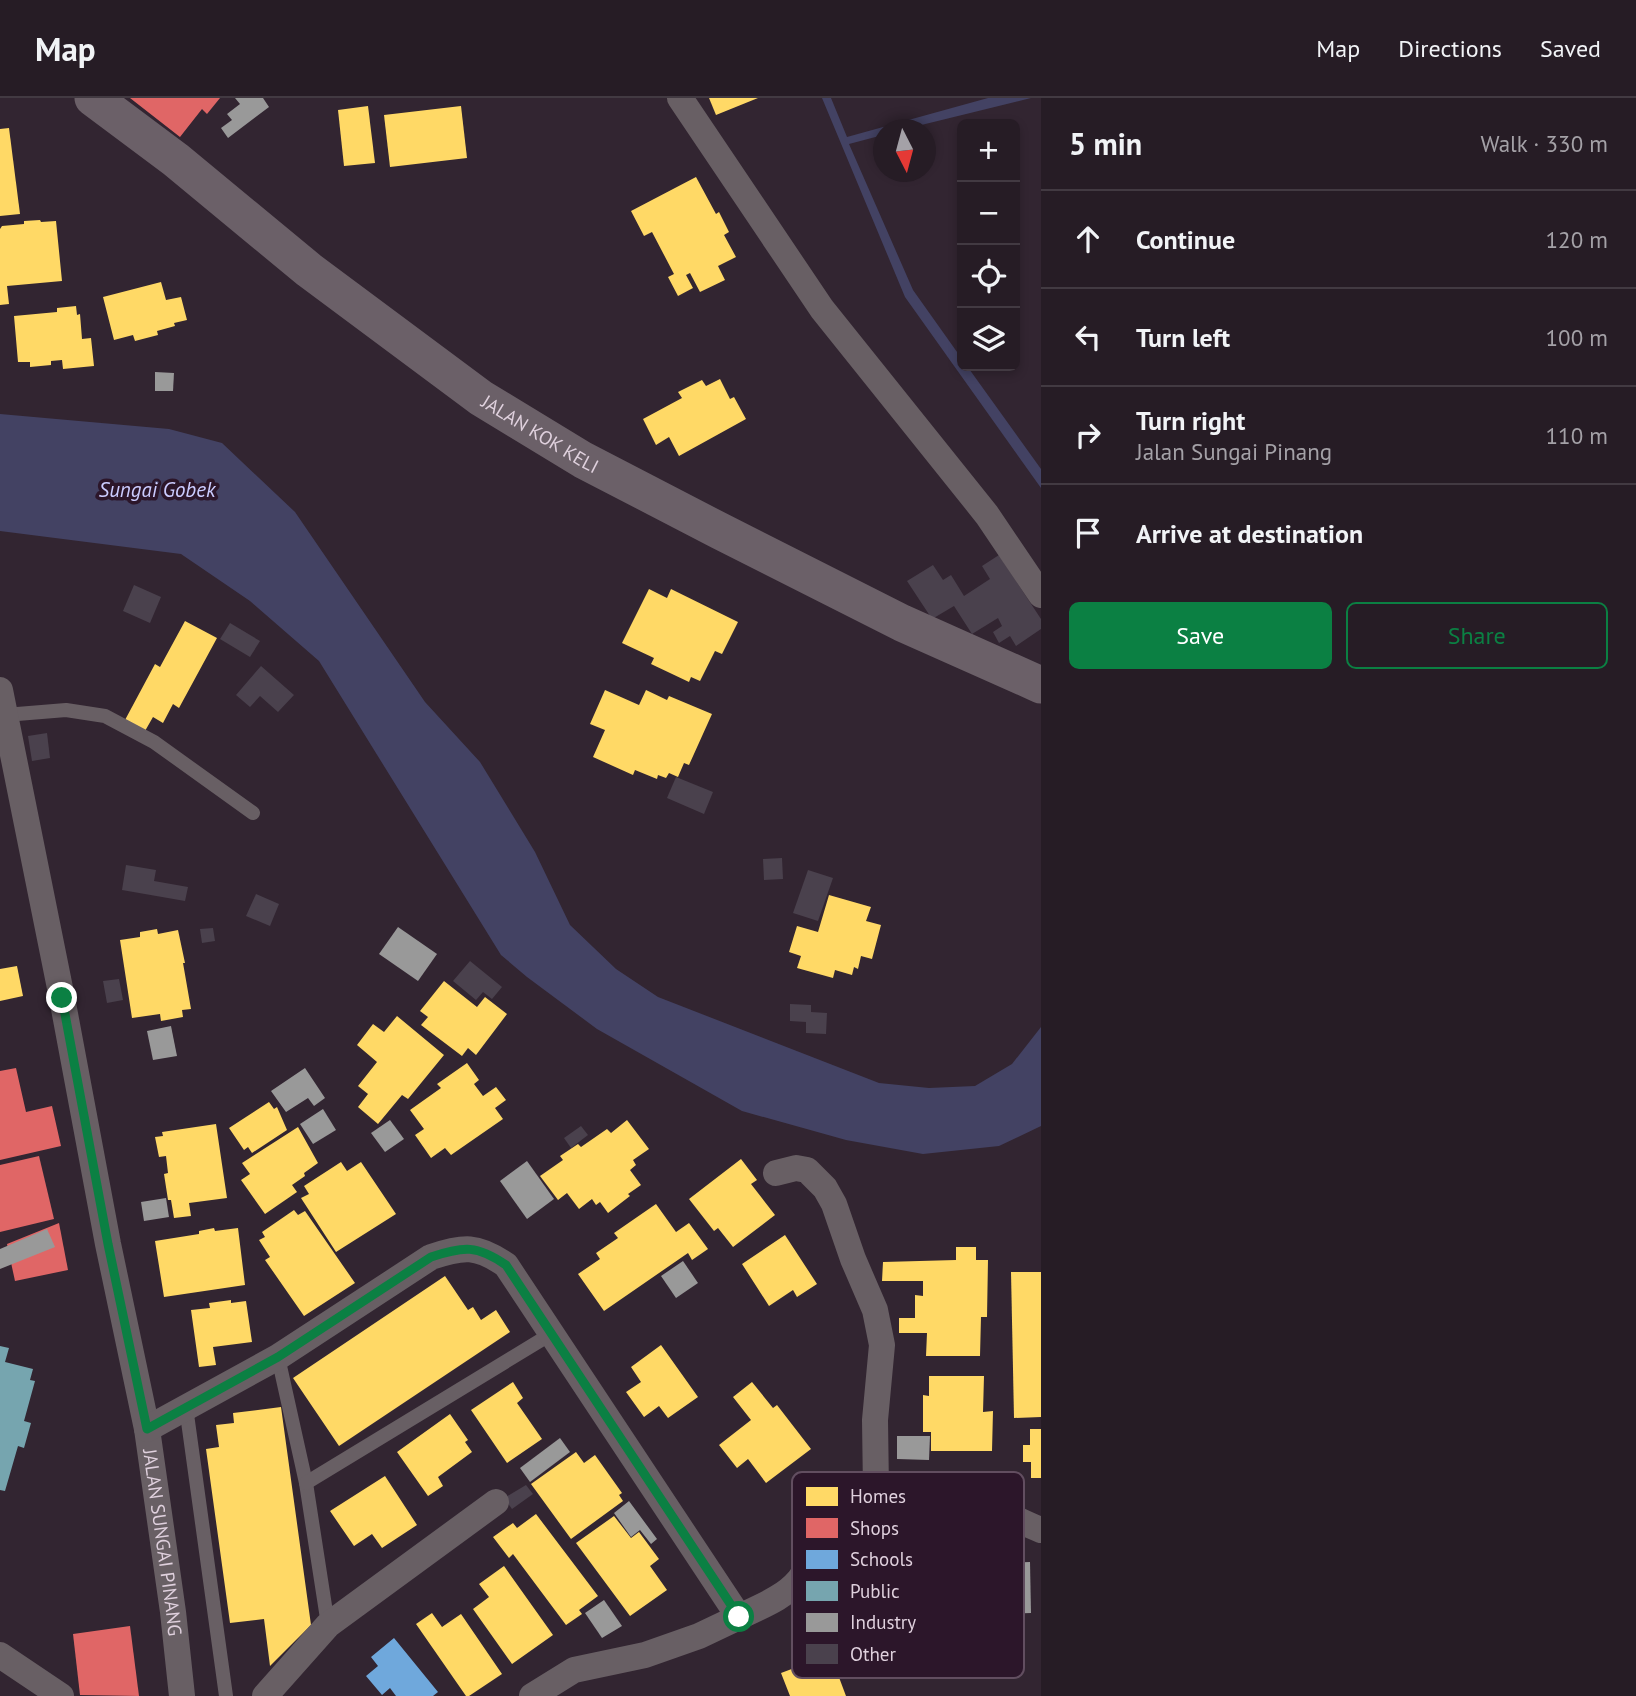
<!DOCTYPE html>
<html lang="en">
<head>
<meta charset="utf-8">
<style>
  body { margin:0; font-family:"PT Sans",sans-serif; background:#322932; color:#f1f3f6 }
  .controls { position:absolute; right:21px; top:21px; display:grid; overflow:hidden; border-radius:10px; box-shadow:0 4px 10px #0003 }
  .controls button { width:63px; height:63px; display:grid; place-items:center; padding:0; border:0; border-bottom:2px solid #423a42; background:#261c25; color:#f1f3f6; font:35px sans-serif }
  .compass { position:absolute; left:873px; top:21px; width:63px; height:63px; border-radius:50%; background:#261c25; box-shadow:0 4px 10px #0003; rotate:174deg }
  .stop { position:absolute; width:21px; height:21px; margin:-16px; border:5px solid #0b8043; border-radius:50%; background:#fff }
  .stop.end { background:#0b8043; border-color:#fff; box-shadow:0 2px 7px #0008 }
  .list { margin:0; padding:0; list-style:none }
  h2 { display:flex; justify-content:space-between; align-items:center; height:91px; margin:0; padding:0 28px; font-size:30px }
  h2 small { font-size:23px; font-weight:400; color:#a4a1a7 }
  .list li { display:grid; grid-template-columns:46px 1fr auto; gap:21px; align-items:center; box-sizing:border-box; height:98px; padding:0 28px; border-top:2px solid #423a42 }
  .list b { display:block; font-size:26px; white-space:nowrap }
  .list p { margin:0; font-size:23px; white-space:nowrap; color:#a4a1a7 }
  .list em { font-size:23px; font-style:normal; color:#a4a1a7 }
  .actions { display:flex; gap:14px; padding:21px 28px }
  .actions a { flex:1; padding:16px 0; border:2px solid #0b8043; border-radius:10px; text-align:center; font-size:24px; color:#0b8043 }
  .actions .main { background:#0b8043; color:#fff }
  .icon { flex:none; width:38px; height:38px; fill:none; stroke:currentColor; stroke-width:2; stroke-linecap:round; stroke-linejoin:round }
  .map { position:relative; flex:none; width:1041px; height:1598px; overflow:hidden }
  header { display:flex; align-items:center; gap:42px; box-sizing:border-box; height:98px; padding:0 35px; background:#261c25; border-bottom:2px solid #423a42 }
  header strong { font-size:33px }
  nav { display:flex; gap:38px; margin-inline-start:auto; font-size:24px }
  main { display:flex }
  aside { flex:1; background:#261c25 }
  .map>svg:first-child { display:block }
</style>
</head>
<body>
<header>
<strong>Map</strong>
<nav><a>Map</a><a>Directions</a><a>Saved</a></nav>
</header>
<main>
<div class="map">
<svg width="1041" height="1598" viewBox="0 0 1041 1598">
  <rect width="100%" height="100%" fill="#322531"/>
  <g fill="#434263">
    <polygon points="822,0 831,0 847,39 988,0 1031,0 905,31 884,32 883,37 849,46 913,192 962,261 962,268 967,268 1041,371 1041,390 905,199"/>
    <polygon points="0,316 169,331 222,345 295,414 425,604 480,664 535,754 570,827 616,871 658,899 879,985 929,990 975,988 1012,966 1041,929 1041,1028 999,1048 923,1056 846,1042 742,1013 597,931 527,879 501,857 319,563 250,503 181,456 0,433"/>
  </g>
  <g fill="#ffd966">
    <polygon points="709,0 758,0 716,17"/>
    <polygon points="368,8 375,65 344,68 338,12"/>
    <polygon points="461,8 467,60 390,69 384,17"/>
    <polygon points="9,30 20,116 0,118 0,31"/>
    <polygon points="696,79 716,116 719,114 729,134 724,137 736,159 718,168 725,182 700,194 690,175 686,177 693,190 678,198 668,179 674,176 652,134 644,138 631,113"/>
    <polygon points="40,122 41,124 56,123 62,183 7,188 9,206 0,207 0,131 2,128 24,126 24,123"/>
    <polygon points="161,184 166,202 181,199 187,222 174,225 175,228 157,233 158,237 135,243 133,237 114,242 103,199"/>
    <polygon points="76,208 77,217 80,216 82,241 91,240 94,268 63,271 62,262 51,263 51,267 30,269 30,264 18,264 14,218 57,214 57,210"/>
    <polygon points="720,281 730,301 734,299 746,321 679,358 669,339 656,347 643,321 682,300 678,294 702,282 706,288"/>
    <polygon points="649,491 667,500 671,491 738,524 722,556 715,553 700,583 691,579 689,584 651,566 654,560 622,545"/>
    <polygon points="185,523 217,540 179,610 173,606 163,625 153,619 145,633 125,622 155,566 160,569"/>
    <polygon points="605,592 639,607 646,592 667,602 669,598 712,616 689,667 684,665 678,679 669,675 666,680 658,677 657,681 635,672 633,677 593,659 605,632 590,626"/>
    <polygon points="829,797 871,809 866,823 881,827 872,861 861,858 858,871 854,869 852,877 835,872 833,880 797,870 801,858 789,854 797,828 818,834"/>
    <polygon points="157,831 158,836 178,832 185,865 183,865 191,911 182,912 183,919 161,923 160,916 132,920 120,842 140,839 140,834"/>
    <polygon points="17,868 23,898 0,903 0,871"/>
    <polygon points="444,883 477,909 485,899 507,916 476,957 468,950 462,958 421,927 428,919 420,913"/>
    <polygon points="397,918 444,957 408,1001 402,997 378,1026 358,1009 368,996 358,988 377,964 357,947 373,926 384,934"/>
    <polygon points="467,965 479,982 474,986 483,998 496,989 506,1002 495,1010 503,1021 451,1057 445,1050 431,1060 415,1037 424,1031 410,1012 441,990 437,986"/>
    <polygon points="269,1004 274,1011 277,1009 287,1032 252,1055 248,1049 244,1052 229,1030"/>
    <polygon points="627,1022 649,1051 633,1062 636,1067 630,1072 641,1087 628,1096 630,1098 608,1115 600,1104 596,1107 592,1101 579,1111 567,1095 558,1102 540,1078 563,1062 560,1058 578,1046 581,1049 607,1031 611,1035"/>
    <polygon points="216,1026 227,1100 189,1105 191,1118 174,1120 171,1102 168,1102 164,1076 168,1075 166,1058 159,1059 155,1039 163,1038 162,1034"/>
    <polygon points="298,1029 318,1065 304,1075 305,1078 292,1087 297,1094 265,1116 241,1082 250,1076 242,1065"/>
    <polygon points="741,1061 757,1082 751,1086 775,1117 733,1149 718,1130 714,1133 689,1101"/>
    <polygon points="341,1064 347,1073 361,1064 396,1116 336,1154 301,1100 309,1096 304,1088"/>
    <polygon points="656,1106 676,1134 689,1125 708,1151 692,1162 688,1155 604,1213 578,1176 600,1161 596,1155 618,1140 614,1135"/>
    <polygon points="294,1112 298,1117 305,1113 355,1185 304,1218 265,1162 270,1159 259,1142 265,1139 262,1134"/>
    <polygon points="214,1130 215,1133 238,1130 245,1187 164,1199 155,1143 199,1136 199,1133"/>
    <polygon points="785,1137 817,1186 797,1199 793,1192 769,1208 742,1166"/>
    <polygon points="956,1149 976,1149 976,1162 988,1162 987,1219 981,1219 980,1258 926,1258 927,1235 899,1235 899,1220 915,1220 915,1197 923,1198 923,1183 882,1183 883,1164 956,1162"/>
    <polygon points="1011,1174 1041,1174 1041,1319 1014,1320"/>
    <polygon points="445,1178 468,1212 473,1209 481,1222 496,1212 510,1234 339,1348 293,1280"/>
    <polygon points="231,1202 231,1205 246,1203 252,1244 213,1249 216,1267 199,1269 191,1212 210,1210 209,1205"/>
    <polygon points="661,1247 698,1299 668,1320 659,1308 644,1319 626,1294 641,1284 631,1269"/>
    <polygon points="929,1278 984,1278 983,1314 993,1313 992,1353 931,1353 931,1334 923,1334 923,1297 929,1298"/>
    <polygon points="513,1284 523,1300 517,1305 542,1341 507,1365 471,1312"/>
    <polygon points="752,1284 773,1310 777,1307 811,1351 766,1385 748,1361 737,1370 719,1347 751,1322 733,1299"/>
    <polygon points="281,1309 311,1527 270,1568 264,1521 230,1525 206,1351 219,1349 216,1327 234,1325 233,1315"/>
    <polygon points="450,1316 468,1342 465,1344 472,1354 438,1379 443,1388 428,1398 397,1354"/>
    <polygon points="1030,1331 1041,1331 1041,1380 1031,1380 1031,1364 1023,1364 1023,1347 1030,1347"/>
    <polygon points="576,1354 584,1365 595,1357 622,1395 619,1397 623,1403 571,1441 531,1386"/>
    <polygon points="385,1378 417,1427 382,1450 372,1436 354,1448 330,1413"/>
    <polygon points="536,1416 598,1498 579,1512 582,1516 566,1527 513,1456 509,1460 493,1439 513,1425 517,1430"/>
    <polygon points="614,1418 631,1440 639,1434 659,1461 650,1468 667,1492 630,1518 576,1445"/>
    <polygon points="504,1468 553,1537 512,1566 473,1511 489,1499 479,1486"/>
    <polygon points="432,1515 442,1529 461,1516 502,1576 469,1598 466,1598 416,1526"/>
    <polygon points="821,1560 824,1570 834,1566 846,1598 790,1598 781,1575"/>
  </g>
  <g fill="#e06666">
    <polygon points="130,0 220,0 207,16 202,11 180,39"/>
    <polygon points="16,970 26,1014 52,1008 61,1048 0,1062 0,973"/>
    <polygon points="39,1058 54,1121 0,1134 0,1067"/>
    <polygon points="59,1125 68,1172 15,1183 7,1146"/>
    <polygon points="130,1528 139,1598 80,1597 73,1536"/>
  </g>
  <polygon fill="#6fa8dc" points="394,1540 438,1594 433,1598 396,1598 390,1590 382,1597 366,1578 378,1568 371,1559"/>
  <polygon fill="#76a5af" points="0,1248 9,1250 5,1264 33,1271 30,1282 35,1283 24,1323 31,1325 24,1350 18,1348 5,1393 0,1392"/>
  <g fill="#999">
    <polygon points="235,0 263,0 269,9 228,40 221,30 232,22 227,16 240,6"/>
    <polygon points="155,274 174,275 173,293 155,293"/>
    <polygon points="398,829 437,856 418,883 379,856"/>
    <polygon points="171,928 177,958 153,962 147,933"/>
    <polygon points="305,970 325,1000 314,1008 308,1000 286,1014 271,993"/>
    <polygon points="323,1011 336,1032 313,1046 300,1026"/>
    <polygon points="390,1022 404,1041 385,1054 371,1035"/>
    <polygon points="527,1063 554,1101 527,1121 500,1083"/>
    <polygon points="166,1100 169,1119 144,1123 141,1104"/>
    <polygon points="47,1131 55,1149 0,1171 0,1151"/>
    <polygon points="683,1163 698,1185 676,1200 661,1178"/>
    <polygon points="897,1338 930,1338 929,1362 897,1361"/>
    <polygon points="560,1340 570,1354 530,1384 520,1370"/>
    <polygon points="629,1403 657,1441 651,1446 640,1432 631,1439 614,1415"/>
    <polygon points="1030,1464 1031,1515 1001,1516 1000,1465"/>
    <polygon points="604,1502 622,1528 602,1540 585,1515"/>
  </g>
  <g fill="#4a414d">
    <polygon points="999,457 1041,521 1041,531 1016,548 1010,538 999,545 993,534 1002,528 998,520 972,536 954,508 932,521 907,483 933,467 943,482 951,477 964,498 990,481 982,468"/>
    <polygon points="134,487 161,499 150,525 123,513"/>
    <polygon points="230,525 260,543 250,559 220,541"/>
    <polygon points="261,568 294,597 278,614 260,598 250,609 236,597"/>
    <polygon points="47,635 50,660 32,663 28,638"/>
    <polygon points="676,679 713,694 704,716 667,700"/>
    <polygon points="782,760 783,781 764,782 763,761"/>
    <polygon points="126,767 156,772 154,783 188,789 185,803 122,792"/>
    <polygon points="808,772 833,780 818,823 793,815"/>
    <polygon points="256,796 279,806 270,828 246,818"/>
    <polygon points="213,830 215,843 202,845 200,831"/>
    <polygon points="470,863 502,889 492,901 483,894 476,902 453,883"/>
    <polygon points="119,881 123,902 107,905 103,883"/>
    <polygon points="790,906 811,907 811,914 827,915 826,936 806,935 806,924 790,923"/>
    <polygon points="581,1028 588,1037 571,1050 564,1040"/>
    <polygon points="526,1387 533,1396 512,1411 504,1400"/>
  </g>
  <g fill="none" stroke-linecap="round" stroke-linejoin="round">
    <g stroke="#685f64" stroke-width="14">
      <polyline points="5,617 66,612 105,618 154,644 253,715"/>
      <polyline points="278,1259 306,1385 328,1527"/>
      <polyline points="186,1309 226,1598"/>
      <polyline points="306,1385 551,1236"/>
    </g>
    <g stroke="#685f64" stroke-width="26">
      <polyline points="680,0 822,211 987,417 1041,497"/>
      <path id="s1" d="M0 592 62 900 108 1146 147 1331 173 1514 182 1598"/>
      <polyline points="776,1075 796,1070 807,1072 825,1090 834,1106 853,1161 875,1212 882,1247 875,1322 876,1392"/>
      <path d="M147 1331 278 1259 431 1159C464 1148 477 1147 506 1167L739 1519C759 1509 784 1500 799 1482 809 1470 814 1454 823 1440 859 1385 895 1380 957 1396 987 1404 1012 1421 1041 1432"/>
      <polyline points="0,1557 61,1598"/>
      <polyline points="265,1598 328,1527 496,1404"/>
      <polyline points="532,1598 574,1572 645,1557 699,1538 739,1519"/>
    </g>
    <path stroke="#6b6068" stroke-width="37" id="s2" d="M93 0 176 62 309 172 481 300 583 362 720 433 902 525 1041 587"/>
  </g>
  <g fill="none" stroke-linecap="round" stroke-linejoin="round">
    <path stroke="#0b8043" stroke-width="9" d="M62 900 108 1146 147 1331 278 1259 431 1159C464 1148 477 1147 506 1167L739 1519"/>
  </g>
  <g text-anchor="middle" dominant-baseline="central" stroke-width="7" stroke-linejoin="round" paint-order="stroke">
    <g font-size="19" fill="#dfd0dd" stroke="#2c162a">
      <text stroke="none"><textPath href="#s2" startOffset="560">JALAN KOK KELI</textPath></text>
      <text stroke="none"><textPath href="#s1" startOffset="868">JALAN SUNGAI PINANG</textPath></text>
    </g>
    <g font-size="21" font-style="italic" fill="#cbccff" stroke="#2c162a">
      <text x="157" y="391">Sungai Gobek</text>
    </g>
  </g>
  <rect x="792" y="1374" width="232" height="206" rx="10" fill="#2c162a" stroke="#624e60" stroke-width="2"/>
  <rect x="806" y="1389" width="32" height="19" fill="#ffd966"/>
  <rect x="806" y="1420" width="32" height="20" fill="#e06666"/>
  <rect x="806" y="1452" width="32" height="19" fill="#6fa8dc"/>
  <rect x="806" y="1483" width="32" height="20" fill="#76a5af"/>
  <rect x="806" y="1515" width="32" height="19" fill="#999"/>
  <rect x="806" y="1546" width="32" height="20" fill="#4a414d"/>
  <g font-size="19" fill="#dfd0dd">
    <text x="850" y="1405">Homes</text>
    <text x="850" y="1437">Shops</text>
    <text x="850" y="1468">Schools</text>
    <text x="850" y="1500">Public</text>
    <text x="850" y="1531">Industry</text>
    <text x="850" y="1563">Other</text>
  </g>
</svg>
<div class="controls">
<button>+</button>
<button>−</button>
<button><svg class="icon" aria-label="locate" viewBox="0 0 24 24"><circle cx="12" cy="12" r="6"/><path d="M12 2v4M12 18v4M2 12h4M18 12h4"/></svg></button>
<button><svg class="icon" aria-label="layers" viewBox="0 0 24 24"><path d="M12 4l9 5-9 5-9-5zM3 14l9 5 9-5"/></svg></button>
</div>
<svg class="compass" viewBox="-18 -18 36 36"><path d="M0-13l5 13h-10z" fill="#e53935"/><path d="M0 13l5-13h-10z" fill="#a4a1a7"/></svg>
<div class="stop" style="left:739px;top:1519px"></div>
<div class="stop end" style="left:62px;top:900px"></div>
</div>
<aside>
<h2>5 min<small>Walk · 330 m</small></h2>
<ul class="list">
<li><svg class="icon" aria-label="ahead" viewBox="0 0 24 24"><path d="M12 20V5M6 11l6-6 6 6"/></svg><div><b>Continue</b></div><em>120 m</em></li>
<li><svg class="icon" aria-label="left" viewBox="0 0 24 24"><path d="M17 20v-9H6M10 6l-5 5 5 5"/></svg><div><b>Turn left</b></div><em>100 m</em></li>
<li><svg class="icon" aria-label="right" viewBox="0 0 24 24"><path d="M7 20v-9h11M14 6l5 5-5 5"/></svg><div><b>Turn right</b><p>Jalan Sungai Pinang</p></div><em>110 m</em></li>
<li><svg class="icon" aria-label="arrive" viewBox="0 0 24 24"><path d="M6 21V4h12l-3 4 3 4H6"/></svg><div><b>Arrive at destination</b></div></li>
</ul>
<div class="actions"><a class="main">Save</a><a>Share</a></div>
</aside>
</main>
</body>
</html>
